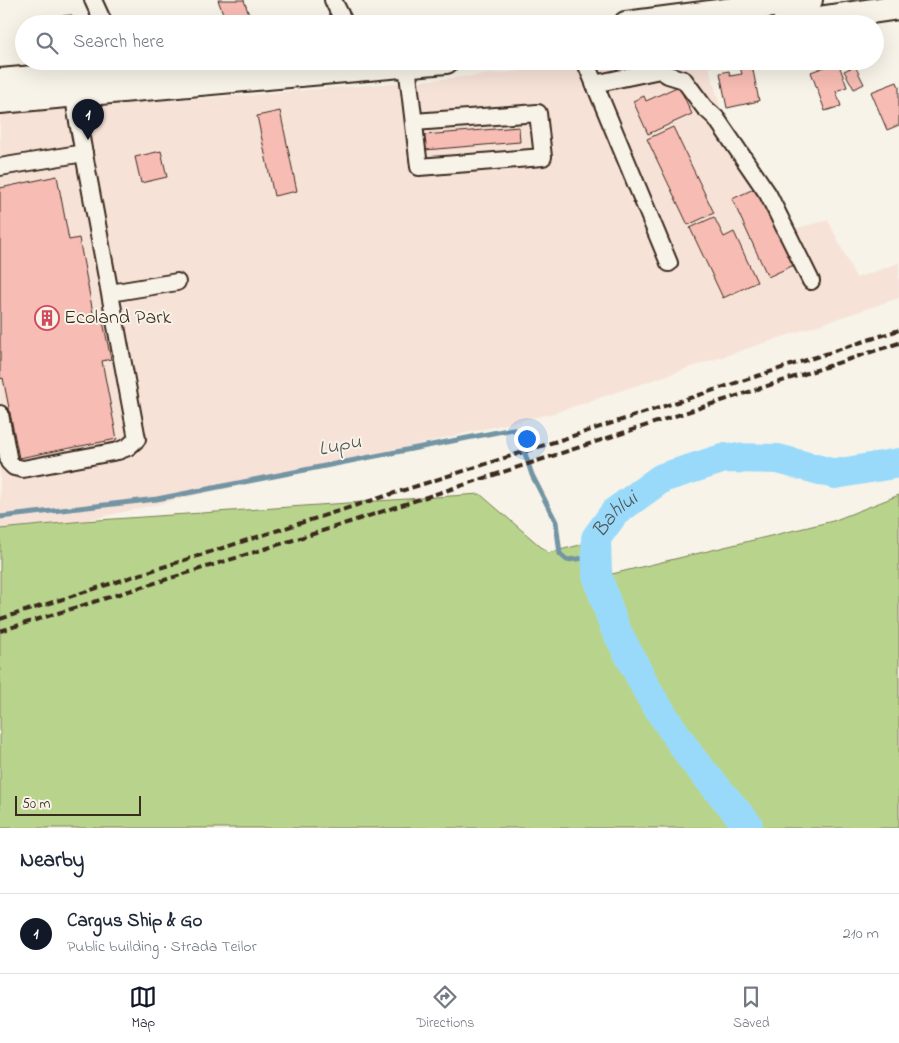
<!DOCTYPE html>
<html lang="en">
<head>
<meta charset="utf-8">
<style>
  body { margin:0; font-family:"Indie Flower",sans-serif; background:#f2f2f3; color:#1f2937 }
  .scale { position:absolute; left:15px; bottom:12px; width:126px; box-sizing:border-box; padding-left:5px; border:2px solid #3b2a1e; border-top:0; font-size:14px; line-height:18px; white-space:nowrap; color:#3b2a1e; -webkit-text-stroke:4px #f7f3e8; paint-order:stroke }
  .you { position:absolute; left:526px; top:438px; width:18px; height:18px; margin:-12px; border:4px solid #fff; border-radius:50%; background:#1a73e8; box-shadow:0 0 0 8px #1a73e833 }
  .badge { display:grid; place-items:center; width:32px; height:32px; border-radius:50%; background:#111827; color:#fff; font-size:16px; font-weight:700 }
  .pin { position:absolute; translate:-50% -41px; filter:drop-shadow(0 1px 2px #0008) }
  .pin::after { content:''; position:absolute; top:26px; width:18px; height:15px; background:inherit; clip-path:polygon(0 0,100% 0,50% 100%) }
  .list { margin:0; padding:0; list-style:none }
  h2 { display:flex; justify-content:space-between; align-items:center; height:65px; margin:0; padding:0 20px; font-size:21px }
  h2 small { font-size:16px; font-weight:400; color:#747a83 }
  .list li { display:grid; grid-template-columns:32px 1fr auto; gap:15px; align-items:center; box-sizing:border-box; height:80px; padding:0 20px; border-top:1px solid #e0e1e3 }
  .list b { display:block; font-size:19px; white-space:nowrap }
  .list p { margin:0; font-size:16px; white-space:nowrap; color:#747a83 }
  .list em { font-size:16px; font-style:normal; color:#747a83 }
  .icon { flex:none; width:28px; height:28px; fill:none; stroke:currentColor; stroke-width:2; stroke-linecap:round; stroke-linejoin:round }
  .map { position:relative; flex:none; width:899px; height:828px; overflow:hidden }
  .search { position:absolute; background:#fff; box-shadow:0 5px 20px #0002; left:15px; right:15px; top:15px; height:55px; display:flex; align-items:center; gap:12px; box-sizing:border-box; padding:0 18px; border-radius:28px; color:#747a83; font-size:19px }
  .sheet { height:145px; background:#fff }
  nav { display:flex; justify-content:space-around; align-items:center; box-sizing:border-box; height:70px; border-top:1px solid #e0e1e3; background:#fff; font-size:14px; color:#747a83 }
  nav a { display:grid; justify-items:center; gap:2px }
  nav .on { color:#111827 }
  .map>svg:first-child { display:block }
</style>
</head>
<body>
<div class="map">
<svg width="899" height="828" viewBox="0 0 899 828">
  <rect width="100%" height="100%" fill="#f7f3e8"/>
  <filter id="ink" filterUnits="userSpaceOnUse"><feTurbulence type="fractalNoise" baseFrequency=".02" numOctaves="2"/><feDisplacementMap in="SourceGraphic" scale="10" xChannelSelector="R" yChannelSelector="G"/><feConvolveMatrix kernelMatrix="1 2 1 2 8 2 1 2 1" color-interpolation-filters="sRGB"/></filter>
  <g filter="url(#ink)">
    <polygon fill="#f7e2d8" points="623,61 707,61 724,119 793,229 828,220 856,278 899,263 899,298 554,413 84,521 0,529 0,112 39,108 233,96 422,81"/>
    <polygon fill="#b8d48c" stroke="#7a7f55" points="480,494 548,553 604,539 612,574 833,521 899,495 899,828 0,828 0,529 84,521"/>
    <g fill="none" stroke-linecap="round" stroke-linejoin="round">
      <polyline stroke="#7394a3" stroke-width="5" points="0,517 157,499 513,429 519,435 532,475 556,522 560,554 567,560 597,557"/>
      <path stroke="#99dafb" stroke-width="30" id="s1" d="M748 828V825L692 759 651 697 614 626 597 575 596 538 615 512 662 478 725 458 778 459 835 474 899 463"/>
    </g>
    <g fill="#f7bcb3" stroke="#3b2a1e">
      <polygon points="218,0 244,0 249,15 227,24"/>
      <polygon points="72,15 73,24 50,24 50,17"/>
      <polygon points="838,62 847,87 836,91 841,106 825,111 811,72"/>
      <polygon points="752,65 759,101 727,108 720,73 729,71 730,76 742,74 740,67"/>
      <polygon points="855,66 864,84 854,89 844,71"/>
      <polygon points="897,82 899,87 899,125 887,130 871,92"/>
      <polygon points="679,86 692,114 648,134 633,101 644,96 646,101"/>
      <polygon points="280,111 297,191 274,196 257,116"/>
      <polygon points="519,127 520,142 425,150 424,135"/>
      <polygon points="673,127 714,213 688,225 647,139"/>
      <polygon points="161,151 167,177 141,183 135,157"/>
      <polygon points="57,176 69,240 79,238 94,318 102,317 111,359 102,361 117,439 19,458 3,378 0,379 0,188"/>
      <polygon points="758,187 794,265 768,277 732,199"/>
      <polygon points="714,217 724,237 734,232 757,282 723,298 690,228"/>
    </g>
    <g fill="none" stroke-linecap="round" stroke-linejoin="round">
      <defs>
        <g id="minor">
          <polyline points="93,0 104,24"/>
          <polyline points="333,0 345,24"/>
          <polyline points="585,61 669,263"/>
          <polyline points="657,61 660,70 668,75 684,80 704,107 716,118 768,194 811,281"/>
          <polyline points="407,65 419,167 543,157 538,113 414,122"/>
          <polyline points="594,84 660,70"/>
          <polyline points="0,167 84,153"/>
          <polyline points="110,293 177,282"/>
          <polyline points="0,414 9,462 14,467 23,469 118,451 128,447 137,439 76,111 74,94"/>
        </g>
        <g id="highway">
          <polyline points="626,24 810,0"/>
          <polyline points="784,24 899,7"/>
          <polyline points="0,81 226,61"/>
          <polyline points="0,101 446,61"/>
        </g>
      </defs>
      <use href="#minor" stroke="#3b2a1e" stroke-width="20"/>
      <use href="#highway" stroke="#3b2a1e" stroke-width="28"/>
      <use href="#minor" stroke="#f7f3e8" stroke-width="16"/>
      <use href="#highway" stroke="#f7f3e8" stroke-width="24"/>
      <g stroke="#3b2a1e" stroke-width="4" stroke-dasharray="8 4" stroke-linecap="butt">
        <polyline points="0,619 517,454 899,330"/>
        <polyline points="0,631 316,533 899,343"/>
      </g>
    </g>
  </g>
  <defs>
    <symbol id="building-ring" viewBox="-11 -11 22 22"><circle r="9.5" fill="#f7f3e8" stroke="#d1495b" stroke-width="1.5"/><path d="M-4-6H4V6H1V3H-1V6H-4ZM-2.5-4.3h1.7v1.8h-1.7ZM.8-4.3h1.7v1.8H.8ZM-2.5-1h1.7V.8h-1.7ZM.8-1h1.7V.8H.8Z" fill="#d1495b"/></symbol>
  </defs>
  <g fill-rule="evenodd">
    <use href="#building-ring" x="33" y="304" width="28" height="28"/>
  </g>
  <g text-anchor="middle" dominant-baseline="central" stroke-width="4" stroke-linejoin="round" paint-order="stroke">
    <g font-size="20" fill="#3b2a1e" stroke="#f7f3e8" text-anchor="start">
      <text x="64" y="318">Ecoland Park</text>
    </g>
    <g font-size="21" font-style="italic" fill="#525655" stroke="#f7f3e8">
      <text transform="translate(340 446) rotate(-11)">Lupu</text>
      <text stroke="none"><textPath href="#s1" startOffset="365">Bahlui</textPath></text>
    </g>
  </g>
</svg>
<div class="scale">50 m</div>
<div class="you"></div>
<div class="pin badge" style="left:88px;top:140px">1</div>
<div class="search"><svg class="icon" aria-label="search" viewBox="0 0 24 24"><circle cx="10" cy="10" r="6"/><path d="M15 15l6 6"/></svg>Search here</div>
</div>
<section class="sheet">
<h2>Nearby<small></small></h2>
<ul class="list">
<li><span class="badge">1</span><div><b>Cargus Ship &amp; Go</b><p>Public building · Strada Teilor</p></div><em>210 m</em></li>
</ul>
</section>
<nav>
<a class="on"><svg class="icon" aria-label="map" viewBox="0 0 24 24"><path d="M3 6l6-2 6 2 6-2v14l-6 2-6-2-6 2zM9 4v14M15 6v14"/></svg>Map</a>
<a><svg class="icon" aria-label="directions" viewBox="0 0 24 24"><path d="M12 3l9 9-9 9-9-9zM9 14v-3h6M13 9l2 2-2 2"/></svg>Directions</a>
<a><svg class="icon" aria-label="saved" viewBox="0 0 24 24"><path d="M7 4h10v16l-5-4-5 4z"/></svg>Saved</a>
</nav>
</body>
</html>
